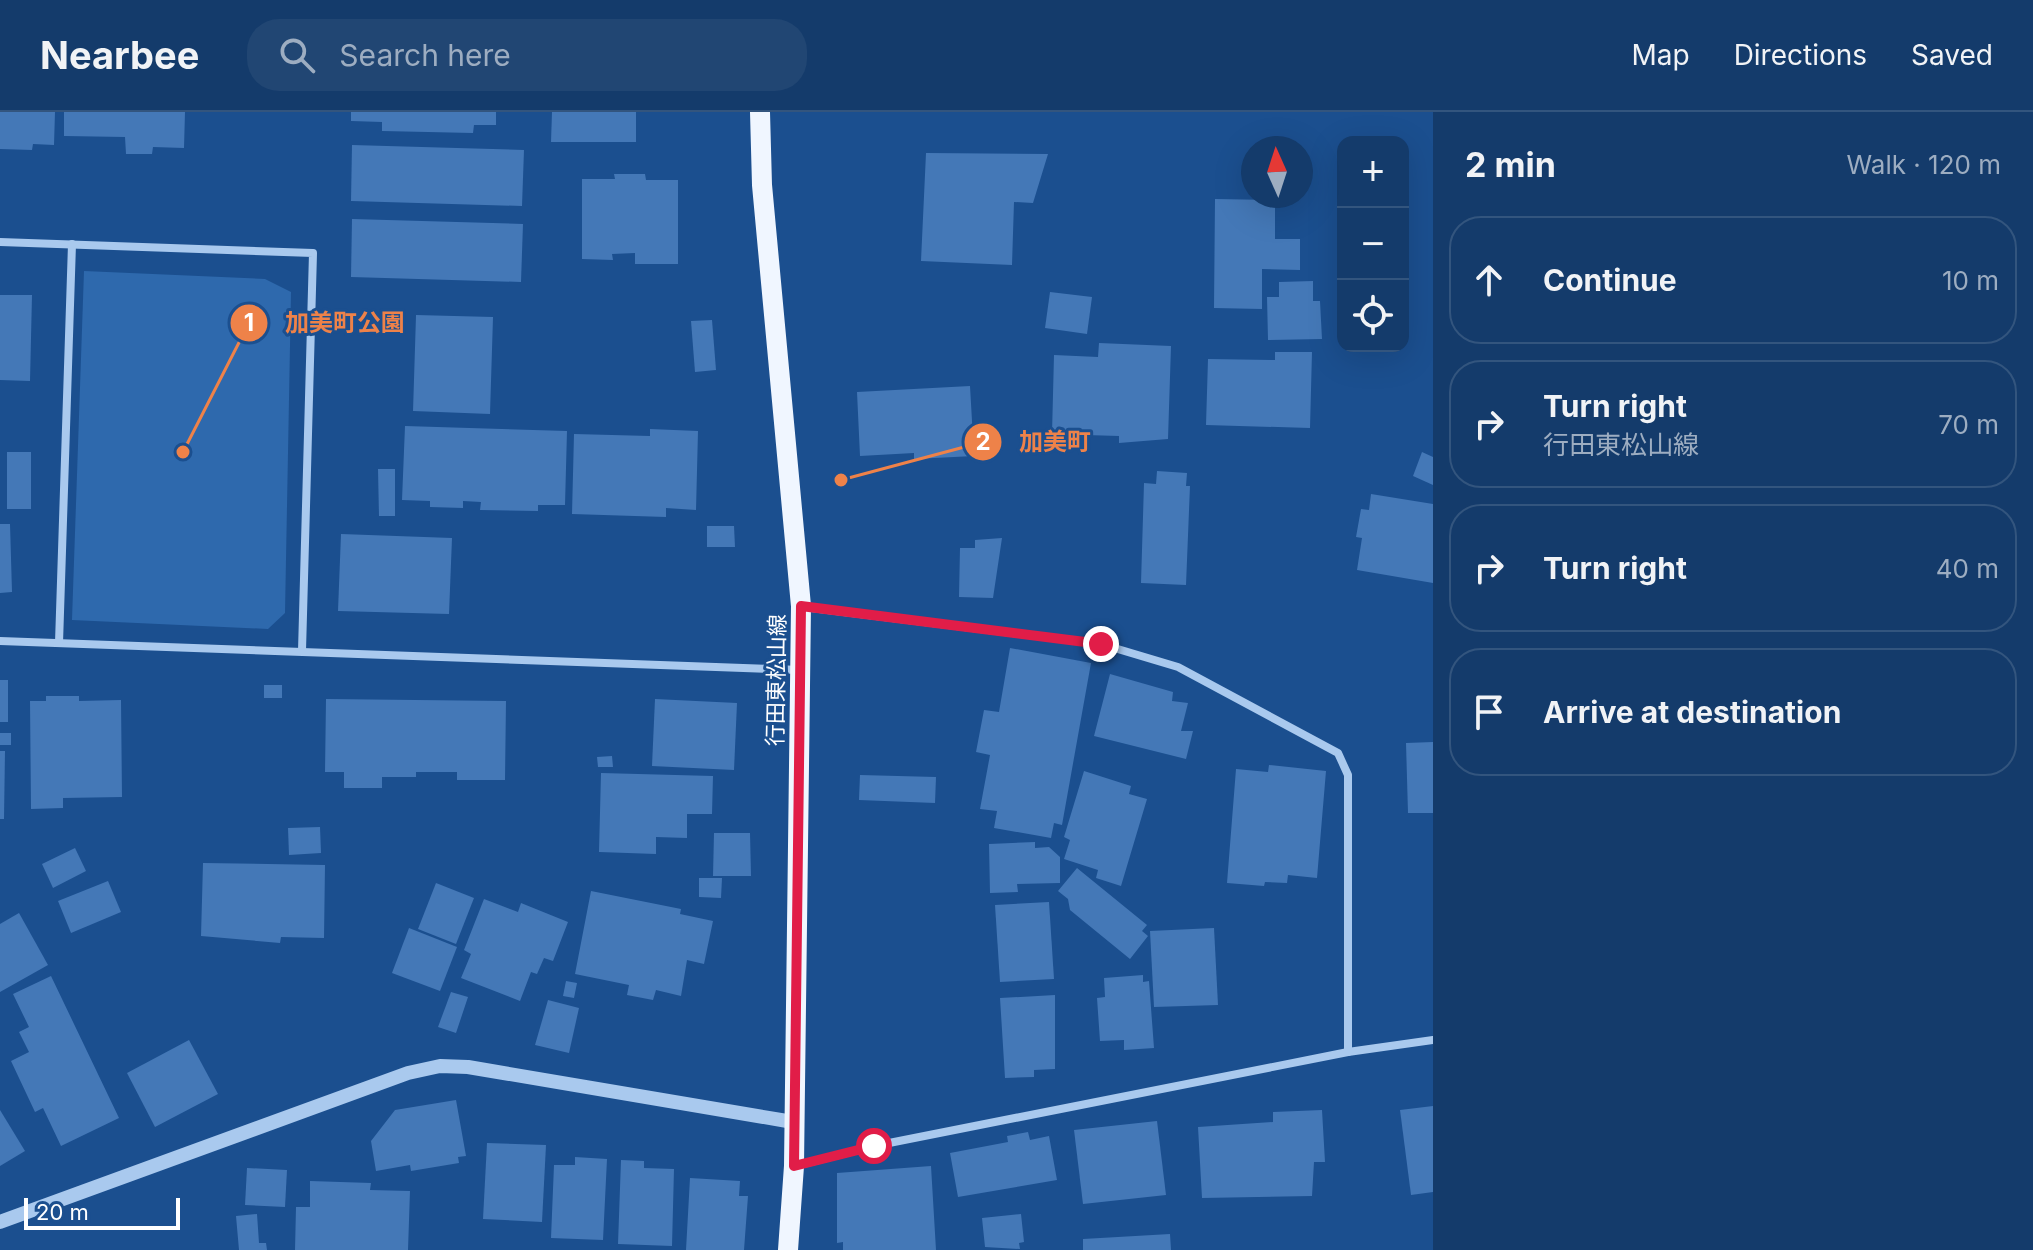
<!DOCTYPE html>
<html lang="en">
<head>
<meta charset="utf-8">
<style>
  body { margin:0; font-family:Inter,"Noto Sans JP",sans-serif; background:#214673; color:#f1f3f6 }
  .controls { position:absolute; right:24px; top:24px; display:grid; overflow:hidden; border-radius:16px; box-shadow:0 8px 32px #0002 }
  .controls button { width:72px; height:72px; display:grid; place-items:center; padding:0; border:0; border-bottom:2px solid #33557e; background:#143b6b; color:#f1f3f6; font:40px sans-serif }
  .compass { position:absolute; left:1241px; top:24px; width:72px; height:72px; border-radius:50%; background:#143b6b; box-shadow:0 8px 32px #0002; rotate:357deg }
  .scale { position:absolute; left:24px; bottom:20px; width:156px; box-sizing:border-box; padding-left:8px; border:4px solid #fff; border-top:0; font-size:22px; line-height:28px; white-space:nowrap; color:#fff; -webkit-text-stroke:6px #1b4f8f; paint-order:stroke }
  .stop { position:absolute; width:24px; height:24px; margin:-18px; border:6px solid #e11d48; border-radius:50%; background:#fff }
  .stop.end { background:#e11d48; border-color:#fff; box-shadow:0 2px 8px #0008 }
  .list { margin:0; padding:0; list-style:none }
  h2 { display:flex; justify-content:space-between; align-items:center; height:104px; margin:0; padding:0 32px; font-size:34px }
  h2 small { font-size:26px; font-weight:400; color:#9dadc1 }
  .list li { display:grid; grid-template-columns:52px 1fr auto; gap:24px; align-items:center; box-sizing:border-box; height:128px; margin:0 16px 16px; padding:0 16px; border:2px solid #33557e; border-radius:32px }
  .list b { display:block; font-size:30px; white-space:nowrap }
  .list p { margin:0; font-size:26px; white-space:nowrap; color:#9dadc1 }
  .list em { font-size:26px; font-style:normal; color:#9dadc1 }
  .icon { flex:none; width:44px; height:44px; fill:none; stroke:currentColor; stroke-width:2; stroke-linecap:round; stroke-linejoin:round }
  .map { position:relative; flex:none; width:1433px; height:1138px; overflow:hidden }
  header { display:flex; align-items:center; gap:48px; box-sizing:border-box; height:112px; padding:0 40px; background:#143b6b; border-bottom:2px solid #33557e }
  header strong { font-size:38px }
  nav { display:flex; gap:44px; margin-inline-start:auto; font-size:28px }
  .search { width:560px; height:72px; background:#214673; display:flex; align-items:center; gap:20px; box-sizing:border-box; padding:0 28px; border-radius:32px; color:#9dadc1; font-size:30px }
  main { display:flex }
  aside { flex:1; background:#143b6b }
  .map>svg:first-child { display:block }
</style>
</head>
<body>
<header>
<strong>Nearbee</strong>
<div class="search"><svg class="icon" aria-label="search" viewBox="0 0 24 24"><circle cx="10" cy="10" r="6"/><path d="M15 15l6 6"/></svg>Search here</div>
<nav><a>Map</a><a>Directions</a><a>Saved</a></nav>
</header>
<main>
<div class="map">
<svg width="1433" height="1138" viewBox="0 0 1433 1138">
  <rect width="100%" height="100%" fill="#1b4f8f"/>
  <polygon fill="#2e69ad" points="84,159 265,167 291,180 285,501 268,517 72,508"/>
  <g fill="#4478b7">
    <polygon points="0,0 55,0 54,33 33,32 32,38 0,37"/>
    <polygon points="64,0 185,0 184,36 153,35 152,42 126,42 125,25 64,24"/>
    <polygon points="351,0 496,0 496,13 474,13 473,21 382,19 382,10 351,9"/>
    <polygon points="552,0 636,0 636,30 551,30"/>
    <polygon points="352,33 524,38 522,94 351,89"/>
    <polygon points="926,41 1048,42 1033,91 1014,90 1012,153 921,149"/>
    <polygon points="614,62 645,62 646,68 678,68 678,152 635,152 635,141 612,142 613,148 582,147 582,67 615,67"/>
    <polygon points="1215,87 1275,88 1275,127 1300,127 1300,158 1262,157 1262,197 1214,196"/>
    <polygon points="352,107 523,112 521,170 351,165"/>
    <polygon points="1313,169 1313,189 1320,189 1322,227 1268,228 1267,185 1279,185 1279,170"/>
    <polygon points="1050,180 1092,185 1087,222 1045,216"/>
    <polygon points="0,183 32,183 30,269 0,268"/>
    <polygon points="416,203 493,205 490,302 413,299"/>
    <polygon points="712,208 716,258 695,260 691,209"/>
    <polygon points="1099,231 1171,234 1168,327 1119,331 1119,324 1052,322 1054,243 1098,245"/>
    <polygon points="1275,240 1312,240 1310,316 1206,313 1208,247 1275,248"/>
    <polygon points="970,274 974,344 914,347 914,341 860,344 857,280"/>
    <polygon points="405,314 567,319 565,393 538,393 538,399 480,398 481,390 463,389 463,396 430,395 430,389 402,388"/>
    <polygon points="650,317 698,319 696,398 666,396 666,405 572,402 574,322 650,324"/>
    <rect x="7" y="340" width="24" height="57"/>
    <polygon points="1422,340 1433,345 1433,373 1413,364"/>
    <polygon points="378,357 395,357 395,404 379,404"/>
    <polygon points="1157,359 1187,361 1186,374 1190,374 1186,473 1141,471 1144,371 1156,372"/>
    <polygon points="1371,382 1433,392 1433,471 1357,458 1362,426 1356,425 1361,397 1369,398"/>
    <polygon points="0,412 10,412 12,480 0,481"/>
    <polygon points="707,414 734,414 735,435 707,435"/>
    <polygon points="341,422 452,426 449,502 338,499"/>
    <polygon points="1002,426 993,486 959,485 960,436 975,436 975,428"/>
    <polygon points="1010,536 1091,551 1062,713 1054,711 1051,726 994,716 997,699 980,697 990,643 976,640 984,598 999,600"/>
    <polygon points="1110,562 1173,580 1172,589 1188,591 1181,619 1193,619 1186,647 1094,624"/>
    <rect x="0" y="568" width="8" height="42"/>
    <rect x="264" y="573" width="18" height="13"/>
    <polygon points="46,584 79,584 79,589 121,588 122,685 63,686 63,696 31,697 30,589 46,589"/>
    <polygon points="326,587 506,589 505,668 457,668 457,660 416,660 416,665 382,665 382,676 344,676 344,660 325,660"/>
    <polygon points="655,587 737,591 734,658 652,654"/>
    <rect x="0" y="621" width="11" height="12"/>
    <polygon points="1433,630 1433,701 1408,701 1406,631"/>
    <polygon points="0,639 5,639 4,707 0,707"/>
    <polygon points="612,644 613,655 598,655 597,645"/>
    <polygon points="1269,653 1326,659 1317,766 1288,763 1287,771 1265,770 1264,774 1227,771 1236,657 1268,660"/>
    <polygon points="1084,659 1131,674 1129,682 1147,687 1121,774 1096,766 1098,758 1064,747 1070,728 1064,725"/>
    <polygon points="601,661 713,664 712,702 687,702 687,726 656,725 656,742 599,740"/>
    <polygon points="860,663 936,665 935,691 859,688"/>
    <polygon points="320,715 321,741 289,743 288,716"/>
    <polygon points="714,721 750,721 751,764 713,764"/>
    <polygon points="1035,730 1035,736 1049,735 1060,745 1060,771 1017,772 1018,780 990,781 989,732"/>
    <polygon points="75,736 86,759 53,776 42,752"/>
    <polygon points="203,751 325,753 324,826 281,825 280,831 201,824"/>
    <polygon points="1077,756 1147,813 1142,819 1148,824 1130,847 1070,798 1068,787 1058,779"/>
    <polygon points="699,766 722,766 721,786 699,785"/>
    <polygon points="108,769 121,800 71,821 58,789"/>
    <polygon points="436,771 474,786 456,832 418,817"/>
    <polygon points="591,779 681,797 680,802 713,809 704,852 687,848 681,884 656,878 653,888 627,883 629,873 575,862"/>
    <polygon points="484,787 518,800 521,791 568,810 553,849 544,846 537,862 531,860 520,889 461,866 471,842 464,838"/>
    <polygon points="1049,790 1054,867 1000,870 995,793"/>
    <polygon points="19,801 48,853 0,880 0,812"/>
    <polygon points="409,816 457,835 440,879 392,861"/>
    <polygon points="1214,816 1218,893 1154,895 1150,819"/>
    <polygon points="1143,863 1143,870 1149,869 1154,936 1124,938 1124,928 1100,929 1097,886 1105,885 1104,866"/>
    <polygon points="51,864 119,1006 61,1034 43,996 35,1000 11,949 29,940 19,920 29,915 13,882"/>
    <polygon points="566,869 577,871 574,886 563,884"/>
    <polygon points="451,880 468,885 456,921 438,915"/>
    <polygon points="1055,883 1055,957 1034,958 1034,965 1005,966 1000,886"/>
    <polygon points="548,888 579,896 569,941 535,933"/>
    <polygon points="189,928 218,982 155,1015 127,961"/>
    <polygon points="456,988 466,1044 458,1045 459,1051 411,1059 410,1053 376,1059 371,1029 395,998"/>
    <polygon points="1433,994 1433,1080 1411,1083 1400,998"/>
    <polygon points="0,998 25,1039 0,1054"/>
    <polygon points="1322,998 1325,1050 1314,1050 1312,1084 1202,1086 1198,1015 1273,1010 1273,1000"/>
    <polygon points="1157,1009 1166,1083 1083,1092 1074,1018"/>
    <polygon points="1028,1020 1030,1028 1049,1024 1057,1068 958,1085 950,1041 1008,1030 1007,1024"/>
    <polygon points="487,1031 546,1033 542,1110 483,1107"/>
    <polygon points="575,1045 607,1047 603,1128 551,1126 554,1053 575,1053"/>
    <polygon points="621,1048 644,1049 644,1056 674,1057 672,1134 618,1132"/>
    <polygon points="931,1054 936,1138 843,1138 843,1130 837,1131 837,1061"/>
    <polygon points="247,1056 287,1058 285,1095 245,1093"/>
    <polygon points="690,1066 740,1069 739,1084 748,1084 744,1138 686,1138"/>
    <polygon points="310,1069 371,1071 370,1078 410,1079 408,1138 295,1138 296,1095 310,1095"/>
    <polygon points="257,1102 259,1131 266,1131 267,1138 239,1138 236,1104"/>
    <polygon points="1021,1102 1024,1130 1019,1131 1020,1137 985,1135 982,1106"/>
    <polygon points="1170,1122 1171,1138 1083,1138 1083,1127"/>
  </g>
  <g fill="none" stroke-linecap="round" stroke-linejoin="round">
    <g stroke="#a9c9ee" stroke-width="8">
      <polyline points="0,130 313,141 302,539"/>
      <polyline points="803,495 1101,532 1178,555 1338,641 1348,663 1348,940"/>
      <polyline points="0,529 800,558"/>
      <polyline points="59,531 72,132"/>
      <polyline points="795,1054 874,1034 1348,940 1433,928"/>
    </g>
    <polyline stroke="#a9c9ee" stroke-width="14" points="0,1110 408,961 440,954 468,955 793,1010"/>
    <polyline stroke="#f0f6ff" stroke-width="20" points="760,0 762,73 801,494 794,1054 788,1138"/>
  </g>
  <g fill="none" stroke-linecap="round" stroke-linejoin="round">
    <polyline stroke="#e11d48" stroke-width="10" points="874,1034 794,1054 801,494 1101,532"/>
  </g>
  <g text-anchor="middle" dominant-baseline="central" stroke-width="6" stroke-linejoin="round" paint-order="stroke">
    <g font-size="22" fill="#fff" stroke="#1b4f8f">
      <text transform="translate(776 568) rotate(-89)">行田東松山線</text>
    </g>
  </g>
  <path fill="none" stroke="#ee8249" stroke-width="3" d="M183 340L249 211M841 368L983 330"/>
  <g fill="#ee8249" stroke="#1b4f8f" stroke-width="3">
    <circle cx="183" cy="340" r="8"/>
    <circle cx="841" cy="368" r="8"/>
    <circle cx="249" cy="211" r="20"/>
    <circle cx="983" cy="330" r="20"/>
  </g>
  <g font-size="24" text-anchor="middle" font-weight="bold" fill="#fff">
    <text x="249" y="219">1</text>
    <text x="983" y="338">2</text>
  </g>
  <g font-size="24" text-anchor="middle" font-weight="bold" fill="#ee8249" stroke="#1b4f8f" stroke-width="6" stroke-linejoin="round" paint-order="stroke">
    <text x="345" y="219">加美町公園</text>
    <text x="1055" y="338">加美町</text>
  </g>
</svg>
<div class="controls">
<button>+</button>
<button>−</button>
<button><svg class="icon" aria-label="locate" viewBox="0 0 24 24"><circle cx="12" cy="12" r="6"/><path d="M12 2v4M12 18v4M2 12h4M18 12h4"/></svg></button>
</div>
<svg class="compass" viewBox="-18 -18 36 36"><path d="M0-13l5 13h-10z" fill="#e53935"/><path d="M0 13l5-13h-10z" fill="#9dadc1"/></svg>
<div class="scale">20 m</div>
<div class="stop" style="left:874px;top:1034px"></div>
<div class="stop end" style="left:1101px;top:532px"></div>
</div>
<aside>
<h2>2 min<small>Walk · 120 m</small></h2>
<ul class="list">
<li><svg class="icon" aria-label="ahead" viewBox="0 0 24 24"><path d="M12 20V5M6 11l6-6 6 6"/></svg><div><b>Continue</b></div><em>10 m</em></li>
<li><svg class="icon" aria-label="right" viewBox="0 0 24 24"><path d="M7 20v-9h11M14 6l5 5-5 5"/></svg><div><b>Turn right</b><p>行田東松山線</p></div><em>70 m</em></li>
<li><svg class="icon" aria-label="right" viewBox="0 0 24 24"><path d="M7 20v-9h11M14 6l5 5-5 5"/></svg><div><b>Turn right</b></div><em>40 m</em></li>
<li><svg class="icon" aria-label="arrive" viewBox="0 0 24 24"><path d="M6 21V4h12l-3 4 3 4H6"/></svg><div><b>Arrive at destination</b></div></li>
</ul>
</aside>
</main>
</body>
</html>
